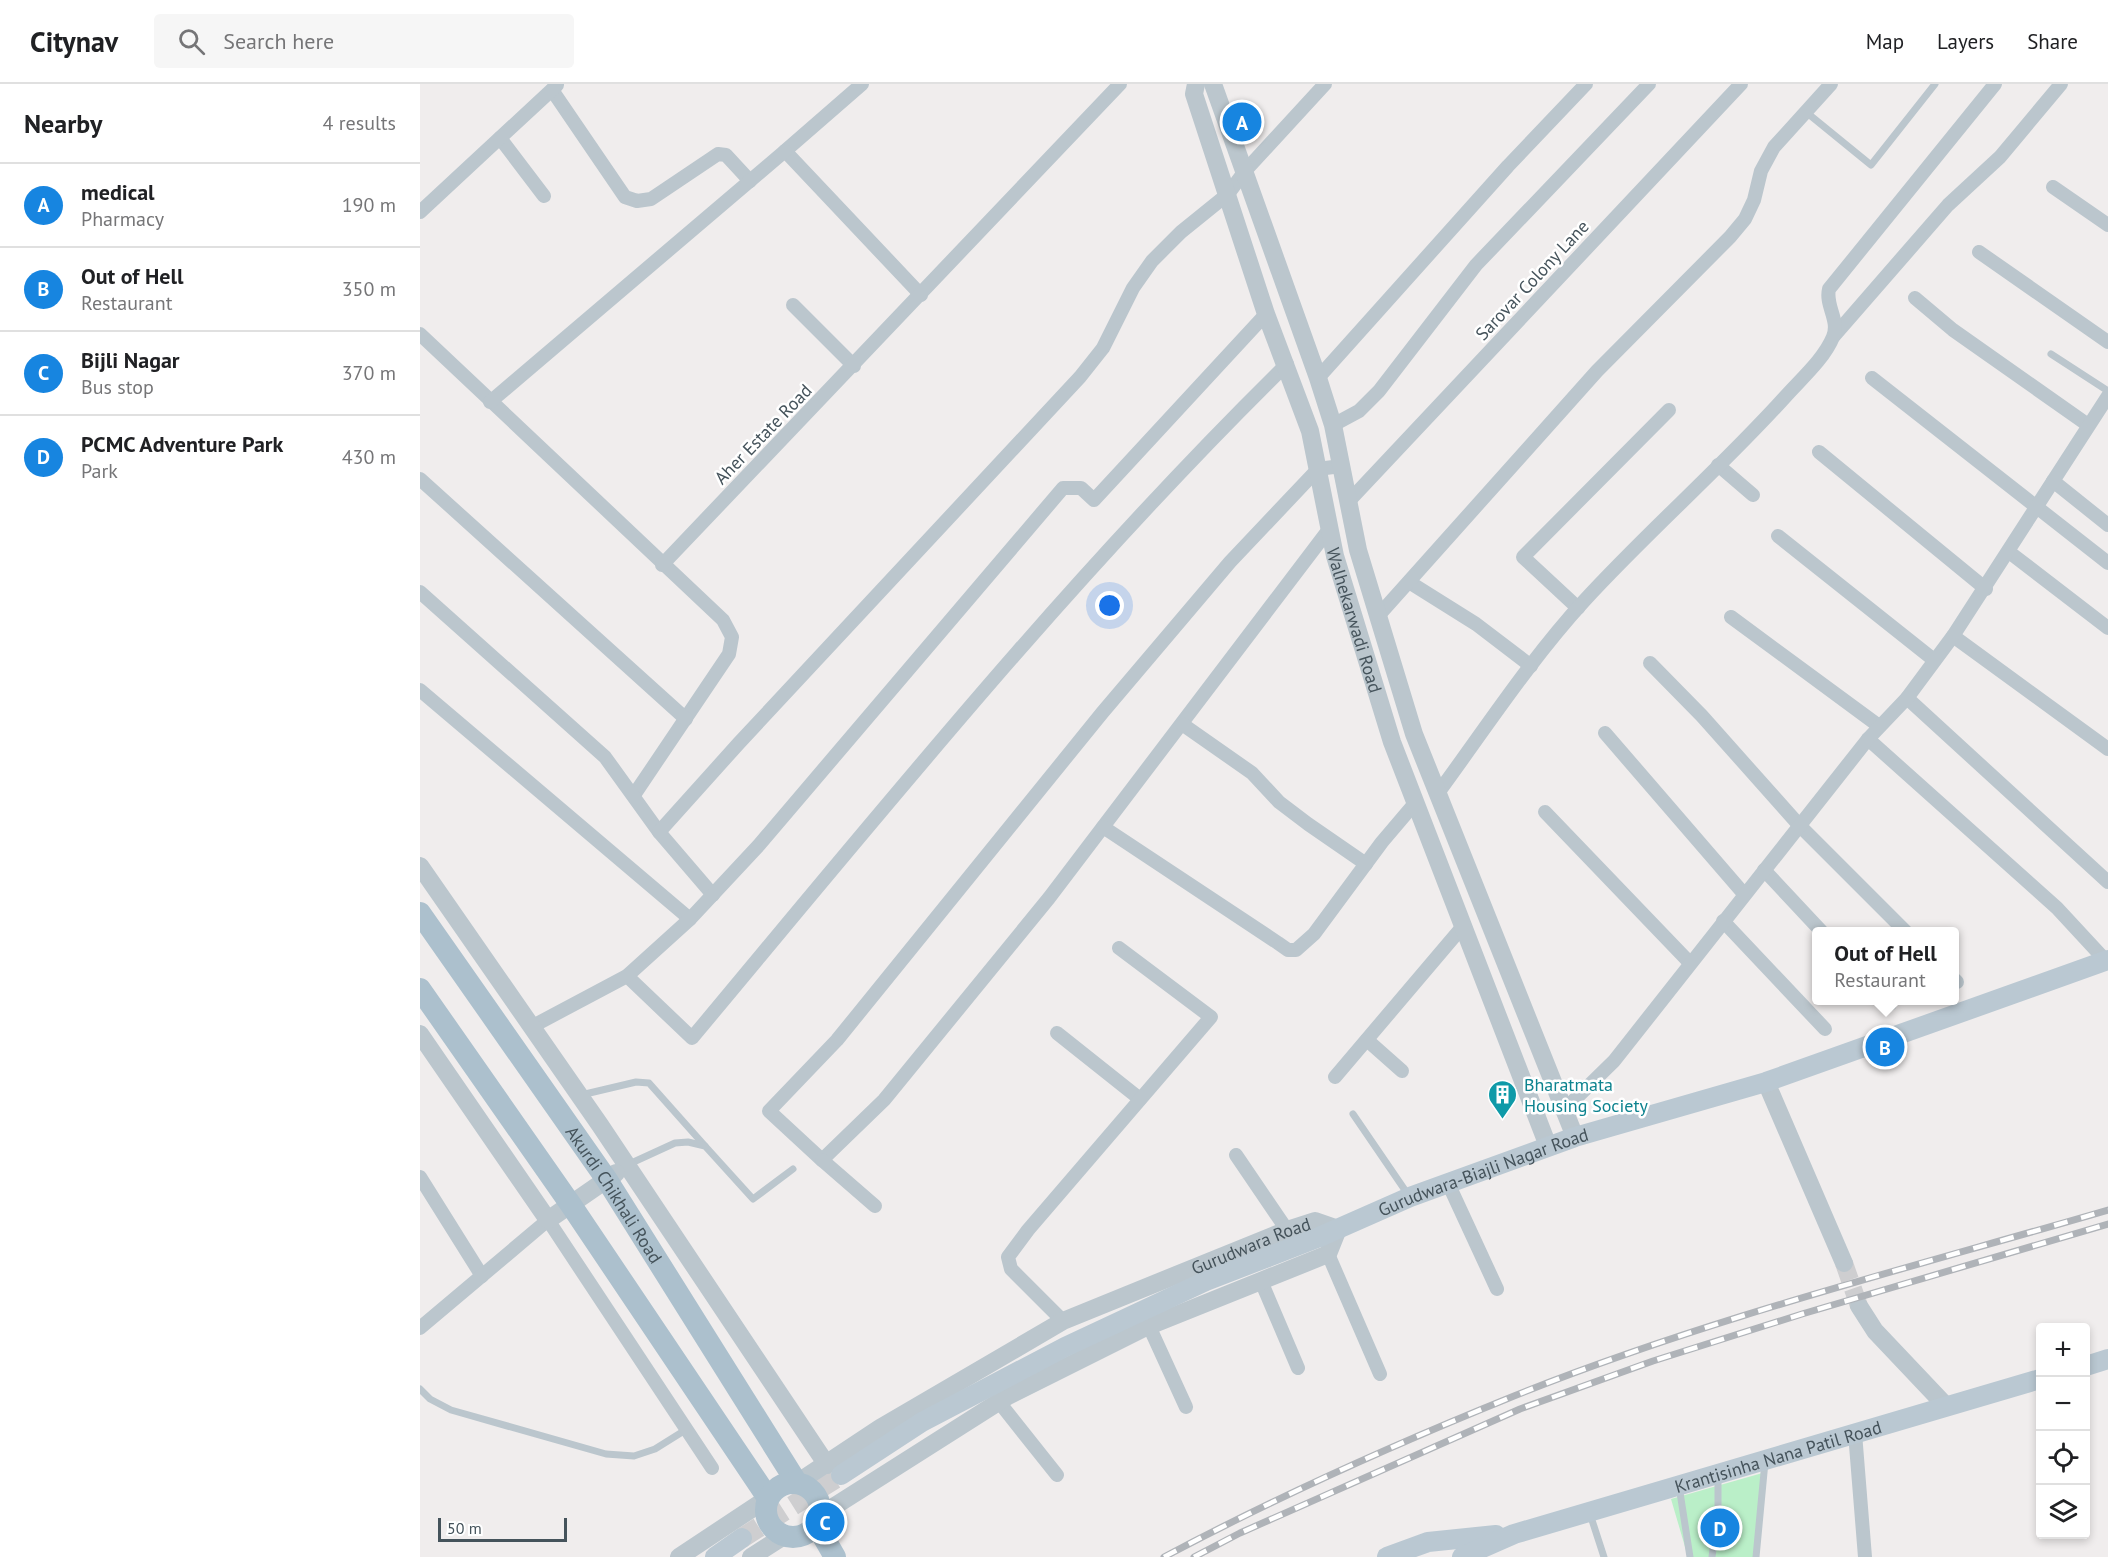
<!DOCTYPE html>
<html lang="en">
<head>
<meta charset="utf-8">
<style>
  body { margin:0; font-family:"PT Sans",sans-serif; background:#f6f6f6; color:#202124 }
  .controls { position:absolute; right:18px; bottom:18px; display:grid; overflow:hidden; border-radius:6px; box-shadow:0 3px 9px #0003 }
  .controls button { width:54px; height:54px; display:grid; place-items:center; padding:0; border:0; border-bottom:2px solid #e0e0e0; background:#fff; color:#202124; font:30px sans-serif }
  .scale { position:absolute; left:18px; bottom:15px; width:129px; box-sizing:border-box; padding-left:6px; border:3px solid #45535b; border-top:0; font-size:16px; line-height:21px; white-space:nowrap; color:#45535b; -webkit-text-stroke:4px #fff; paint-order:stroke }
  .you { position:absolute; left:690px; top:522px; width:21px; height:21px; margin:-15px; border:4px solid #fff; border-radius:50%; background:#1a73e8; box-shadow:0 0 0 9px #1a73e833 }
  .badge { display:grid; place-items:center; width:39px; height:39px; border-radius:50%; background:#1785e0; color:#fff; font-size:20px; font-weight:700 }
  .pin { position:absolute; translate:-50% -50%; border:3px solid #fff; box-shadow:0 2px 6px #0006 }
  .popup { position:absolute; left:1392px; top:843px; width:147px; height:78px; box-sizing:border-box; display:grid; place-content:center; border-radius:6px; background:#fff; filter:drop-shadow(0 2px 4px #0005); font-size:20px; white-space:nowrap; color:#757577 }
  .popup b { font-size:22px; color:#202124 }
  .popup::after { content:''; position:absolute; left:50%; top:100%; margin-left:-12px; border:12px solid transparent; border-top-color:#fff }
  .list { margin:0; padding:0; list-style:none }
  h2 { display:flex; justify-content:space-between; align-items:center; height:78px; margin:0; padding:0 24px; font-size:26px }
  h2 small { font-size:20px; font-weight:400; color:#757577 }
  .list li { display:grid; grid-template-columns:39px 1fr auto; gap:18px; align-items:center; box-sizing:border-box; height:84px; padding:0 24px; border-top:2px solid #e0e0e0 }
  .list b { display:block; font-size:22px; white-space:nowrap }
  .list p { margin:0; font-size:20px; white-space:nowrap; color:#757577 }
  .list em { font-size:20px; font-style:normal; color:#757577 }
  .icon { flex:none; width:33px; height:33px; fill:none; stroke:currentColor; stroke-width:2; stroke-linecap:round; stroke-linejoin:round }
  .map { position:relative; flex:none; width:1688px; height:1473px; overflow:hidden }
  header { display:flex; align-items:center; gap:36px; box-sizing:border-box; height:84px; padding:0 30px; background:#fff; border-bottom:2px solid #e0e0e0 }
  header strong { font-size:28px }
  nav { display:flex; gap:33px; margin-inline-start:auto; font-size:21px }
  .search { width:420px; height:54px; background:#f6f6f6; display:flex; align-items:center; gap:15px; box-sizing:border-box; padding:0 21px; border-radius:6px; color:#757577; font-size:22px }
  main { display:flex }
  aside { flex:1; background:#fff }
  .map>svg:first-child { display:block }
</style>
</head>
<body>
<header>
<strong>Citynav</strong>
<div class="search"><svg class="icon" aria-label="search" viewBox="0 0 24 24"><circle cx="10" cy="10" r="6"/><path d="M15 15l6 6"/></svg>Search here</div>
<nav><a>Map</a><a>Layers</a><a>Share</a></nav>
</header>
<main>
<aside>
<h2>Nearby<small>4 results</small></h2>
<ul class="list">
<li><span class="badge">A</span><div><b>medical</b><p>Pharmacy</p></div><em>190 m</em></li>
<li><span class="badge">B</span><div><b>Out of Hell</b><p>Restaurant</p></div><em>350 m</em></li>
<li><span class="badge">C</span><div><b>Bijli Nagar</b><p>Bus stop</p></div><em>370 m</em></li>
<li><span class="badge">D</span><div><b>PCMC Adventure Park</b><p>Park</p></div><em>430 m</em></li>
</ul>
</aside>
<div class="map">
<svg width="1688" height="1473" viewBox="0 0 1688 1473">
  <rect width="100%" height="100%" fill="#f0eded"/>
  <polygon fill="#baefc8" points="1346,1388 1338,1473 1268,1473 1251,1415"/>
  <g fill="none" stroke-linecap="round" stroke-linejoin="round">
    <polyline stroke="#ceced0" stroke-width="18" stroke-dasharray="18 9" stroke-linecap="butt" points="1424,1179 1439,1222"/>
    <polyline stroke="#ceced0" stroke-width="20" stroke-dasharray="20 10" stroke-linecap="butt" points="322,1454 421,1391"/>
    <g stroke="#bbc6cd" stroke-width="7">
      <polyline points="1386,28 1451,81 1515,0"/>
      <polyline points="1631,270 1688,307"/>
      <polyline points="161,1011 216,998 229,999 285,1062"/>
      <polyline points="933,1030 989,1112"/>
      <polyline points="207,1081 255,1059 268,1058 285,1062 333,1115 373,1085"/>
      <polyline points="0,1305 10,1315 31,1326 186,1370 214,1372 235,1365 267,1345"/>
      <polyline points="1259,1402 1270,1473"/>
      <polyline points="1170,1430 1184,1473"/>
      <polyline points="1292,1473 1298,1427 1298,1391"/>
      <polyline points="1336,1473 1345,1378"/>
    </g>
    <g stroke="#bbc6cd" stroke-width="14">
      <polyline points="442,0 365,67 501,211"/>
      <polyline points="132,6 205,113 217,117 231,115 298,70 306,71 330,97"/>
      <polyline points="80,54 124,112"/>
      <polyline points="1633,103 1688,141"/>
      <polyline points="0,128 137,1"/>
      <polyline points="1559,168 1688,258"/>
      <polyline points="1495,214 1533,246 1668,341"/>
      <polyline points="373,221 434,282"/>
      <polyline points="0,250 303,536 312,553 309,570 214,711"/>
      <polyline points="1414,252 1528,121 1580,73 1641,0"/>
      <polyline points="898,294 1088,82 1166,0"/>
      <polyline points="1452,294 1688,479"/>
      <polyline points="70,318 365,67"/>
      <polyline points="913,341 939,327 959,307 1056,181 1229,0"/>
      <polyline points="1399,368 1566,505"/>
      <polyline points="1298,381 1333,411"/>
      <polyline points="0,395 266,635"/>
      <polyline points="1633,397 1688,441"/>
      <polyline points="929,417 1321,0"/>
      <polyline points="910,444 629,814 464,1016 402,1076 349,1027 417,956 682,629 810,478 898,385 921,382"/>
      <polyline points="1358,452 1514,576"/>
      <polyline points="1589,468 1688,544"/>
      <polyline points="242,481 700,0"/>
      <polyline points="989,498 1056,540 1111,582"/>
      <polyline points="0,508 185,673 239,748 293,811"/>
      <polyline points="1158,524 1103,473 1249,326"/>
      <polyline points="958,532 1177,287 1310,153 1325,135 1334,116 1341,87 1354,63 1411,0"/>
      <polyline points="1311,533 1459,642"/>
      <polyline points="1533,552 1688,665"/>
      <polyline points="1230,579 1282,632 1379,741 1486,848"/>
      <polyline points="0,606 270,835"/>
      <polyline points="1487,614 1688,798"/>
      <polyline points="762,640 832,689 859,718 888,740 946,780"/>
      <polyline points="1185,649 1324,810"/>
      <polyline points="1448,655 1637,824 1686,877"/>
      <path d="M1018 709C1065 645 1110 576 1164 517 1228 447 1301 384 1365 313 1381 295 1404 275 1413 253 1420 236 1405 222 1409 205L1575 0"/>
      <polyline points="1125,728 1270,879"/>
      <polyline points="683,743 858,859 868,866 876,866 894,850 962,758 996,718"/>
      <polyline points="239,748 319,659 660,293 683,264 713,204 732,177 761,148 808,110 825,87 905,0"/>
      <polyline points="1344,786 1402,848"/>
      <polyline points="1303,837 1405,945"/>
      <path d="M207 892 272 954C464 724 653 490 867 280"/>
      <polyline points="1534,895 1537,898"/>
      <polyline points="1467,916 1470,920"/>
      <polyline points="111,943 207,892 270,835 339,761 643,404 661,404 674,416 846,230"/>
      <polyline points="637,949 720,1015"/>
      <polyline points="947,956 982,987"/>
      <polyline points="915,993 1044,841"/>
      <polyline points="1145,1025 1194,977 1448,655 1487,614 1533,552 1688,312"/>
      <polyline points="816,1071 867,1146"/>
      <polyline points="402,1076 455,1122"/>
      <polyline points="0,1093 62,1192"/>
      <polyline points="1028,1099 1077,1205"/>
      <polyline points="908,1170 960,1290"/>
      <polyline points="841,1197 878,1284"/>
      <polyline points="643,1237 591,1185 588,1173 608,1146 791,933 699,864"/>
      <polyline points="729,1242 766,1323"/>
      <polyline points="0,1244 128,1136 292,1384"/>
      <polyline points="579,1318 637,1391"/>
      <polyline points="1435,1349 1445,1473"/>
    </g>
    <g stroke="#bbc6cd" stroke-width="18">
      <path id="s1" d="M776 0 774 10 846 230 890 347 915 472 972 658 1128 1062"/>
      <polyline points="793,0 898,294 913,341 938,466 994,650 1155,1053"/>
      <polyline points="0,782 180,1041 407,1381"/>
      <polyline points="0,950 128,1136 196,1089"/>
      <polyline points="1346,998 1424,1179"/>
      <polyline points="1439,1222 1455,1247 1526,1322"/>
      <path id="s2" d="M377 1399 460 1344 643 1237 867 1146 895 1137 918 1145 908 1170 724 1244 588 1312 399 1432"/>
      <polyline points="259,1473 348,1414"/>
      <polyline points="331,1473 364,1452"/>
    </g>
    <g stroke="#bac8d2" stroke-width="20">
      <polyline points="1666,1282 1688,1275"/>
      <path id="s3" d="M421 1391 502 1338 645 1263 786 1197 897 1154 990 1113 1155 1053 1346 998 1688 876"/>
      <polyline points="295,1473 322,1454"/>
      <polyline points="967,1473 1008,1458 1076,1451"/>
      <path id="s4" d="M1042 1473 1094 1450 1620 1295"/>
    </g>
    <g stroke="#acc0cd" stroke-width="22">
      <path id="s5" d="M0 829 187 1096 377 1399"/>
      <polyline points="0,905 151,1121 348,1414"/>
      <circle cx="373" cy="1426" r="27"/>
      <polyline points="396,1440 415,1473"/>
    </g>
    <defs>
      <g id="rail">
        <path d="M744 1473C857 1413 975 1360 1094 1312 1286 1235 1489 1184 1688 1126"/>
        <polyline points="774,1473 820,1449 1100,1325 1233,1277 1382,1230 1688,1140"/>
      </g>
    </defs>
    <use href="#rail" stroke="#afb3b8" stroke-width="7"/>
    <use href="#rail" stroke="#fff" stroke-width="4.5" stroke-dasharray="14" stroke-linecap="butt"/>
  </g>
  <defs>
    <symbol id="building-pin" viewBox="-11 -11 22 30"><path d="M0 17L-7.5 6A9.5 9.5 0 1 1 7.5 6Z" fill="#0f9aa8" stroke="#fff"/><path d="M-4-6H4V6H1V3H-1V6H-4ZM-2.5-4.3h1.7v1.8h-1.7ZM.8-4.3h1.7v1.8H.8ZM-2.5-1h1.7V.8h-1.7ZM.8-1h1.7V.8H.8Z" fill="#fff"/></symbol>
  </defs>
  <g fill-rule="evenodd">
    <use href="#building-pin" x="1066" y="994" width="33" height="45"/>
  </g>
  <g text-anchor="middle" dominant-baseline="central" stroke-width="5" stroke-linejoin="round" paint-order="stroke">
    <g font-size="18" fill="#45535b" stroke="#fff">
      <text transform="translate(1112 196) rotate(-47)">Sarovar Colony Lane</text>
      <text transform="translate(343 350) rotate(-46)">Aher Estate Road</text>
      <text stroke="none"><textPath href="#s1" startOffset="561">Walhekarwadi Road</textPath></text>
      <text stroke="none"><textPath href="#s3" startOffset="712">Gurudwara-Biajli Nagar Road</textPath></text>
      <text stroke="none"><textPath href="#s5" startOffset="342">Akurdi Chikhali Road</textPath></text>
      <text stroke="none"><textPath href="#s2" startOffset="514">Gurudwara Road</textPath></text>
      <text stroke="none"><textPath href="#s4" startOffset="332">Krantisinha Nana Patil Road</textPath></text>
    </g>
    <g font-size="18" fill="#0d838f" stroke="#fff" text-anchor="start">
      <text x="1104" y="1000">Bharatmata<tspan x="1104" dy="21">Housing Society</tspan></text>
    </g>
  </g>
</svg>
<div class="controls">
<button>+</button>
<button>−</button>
<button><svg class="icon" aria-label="locate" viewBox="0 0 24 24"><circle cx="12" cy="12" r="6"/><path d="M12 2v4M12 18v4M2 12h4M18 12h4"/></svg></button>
<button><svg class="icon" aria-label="layers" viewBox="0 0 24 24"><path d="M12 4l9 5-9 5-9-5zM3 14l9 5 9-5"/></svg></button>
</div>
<div class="scale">50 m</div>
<div class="you"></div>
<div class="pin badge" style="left:822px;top:38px">A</div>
<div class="pin badge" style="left:1465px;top:963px">B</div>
<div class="popup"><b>Out of Hell</b>Restaurant</div>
<div class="pin badge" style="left:405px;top:1438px">C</div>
<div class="pin badge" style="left:1300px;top:1444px">D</div>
</div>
</main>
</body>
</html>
